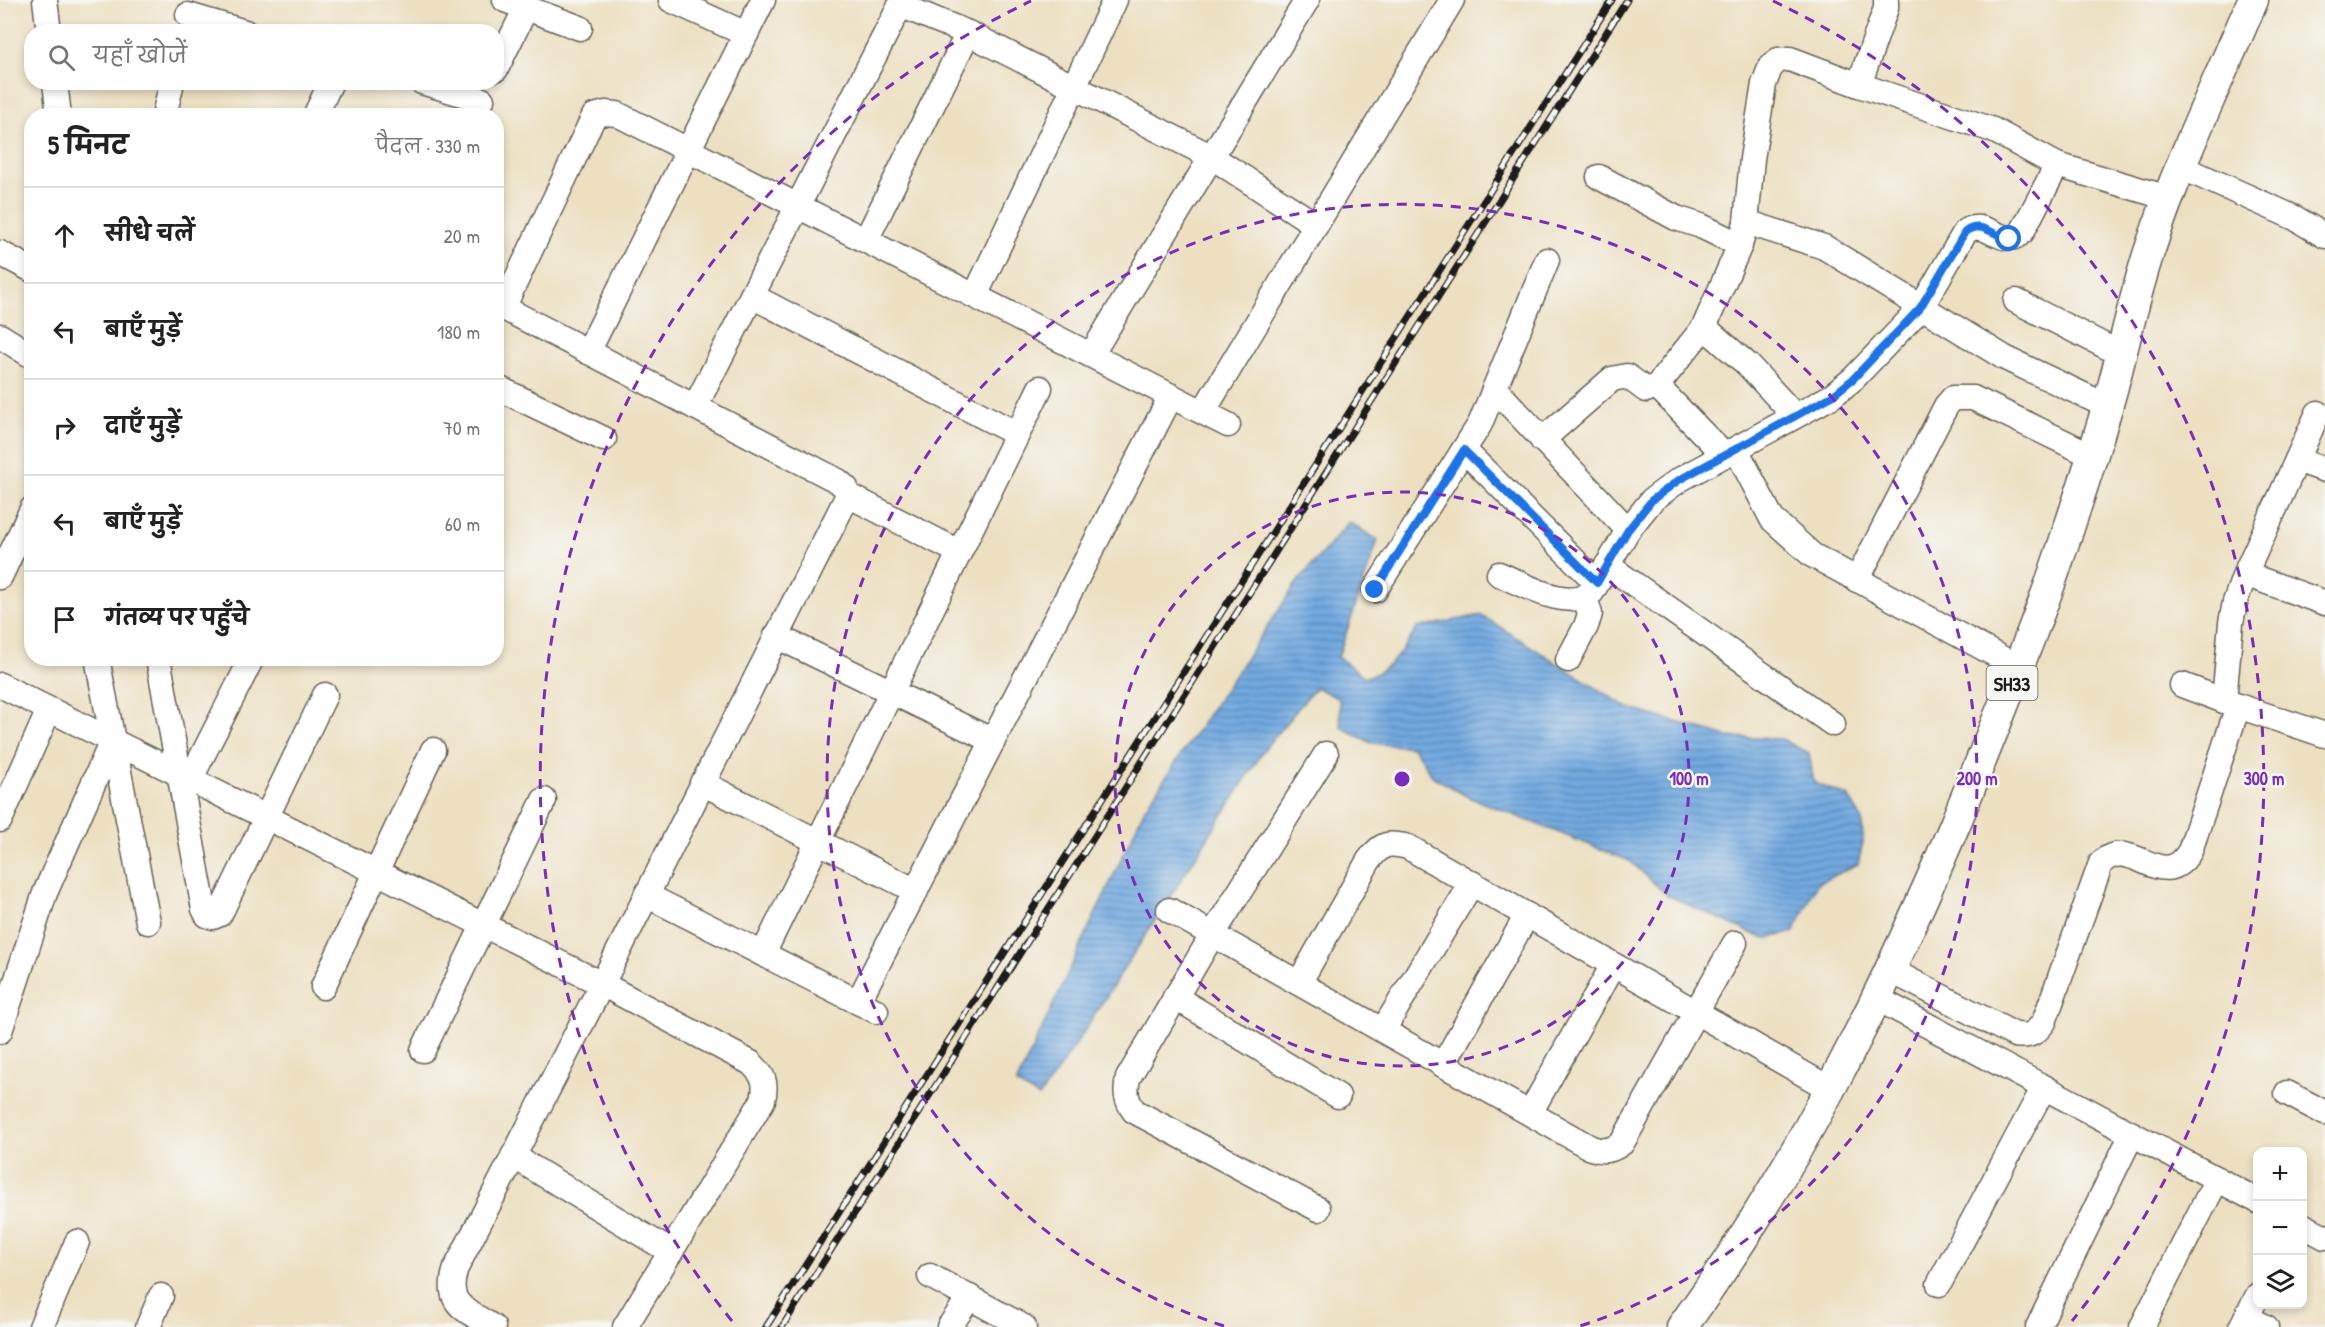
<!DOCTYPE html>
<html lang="hi">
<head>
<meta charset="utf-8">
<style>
  body { margin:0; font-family:"Patrick Hand","Playpen Sans Deva",sans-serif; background:#f6f6f6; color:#222 }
  .controls { position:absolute; right:18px; bottom:18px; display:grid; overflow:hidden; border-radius:12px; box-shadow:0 3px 9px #0003 }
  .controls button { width:54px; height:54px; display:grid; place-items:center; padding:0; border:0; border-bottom:2px solid #e0e0e0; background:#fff; color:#222; font:30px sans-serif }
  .stop { position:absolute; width:18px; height:18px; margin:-14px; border:4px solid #1a73e8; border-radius:50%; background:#fff }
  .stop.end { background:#1a73e8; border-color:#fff; box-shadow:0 2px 6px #0008 }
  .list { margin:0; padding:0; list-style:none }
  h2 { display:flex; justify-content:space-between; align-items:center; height:78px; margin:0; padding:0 24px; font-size:26px }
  h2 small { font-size:20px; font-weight:400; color:#767676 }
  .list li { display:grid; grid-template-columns:39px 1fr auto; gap:18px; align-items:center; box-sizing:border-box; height:96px; padding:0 24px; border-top:2px solid #e0e0e0 }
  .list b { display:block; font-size:22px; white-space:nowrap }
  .list em { font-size:20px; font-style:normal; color:#767676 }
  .icon { flex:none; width:33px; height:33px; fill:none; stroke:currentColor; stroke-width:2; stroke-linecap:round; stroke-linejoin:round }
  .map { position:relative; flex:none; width:2325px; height:1327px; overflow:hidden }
  .search { position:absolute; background:#fff; box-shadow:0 3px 9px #0003; left:24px; top:24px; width:480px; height:66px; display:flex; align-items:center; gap:15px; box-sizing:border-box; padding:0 21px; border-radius:24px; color:#767676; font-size:22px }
  .panel { position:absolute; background:#fff; box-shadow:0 3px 9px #0003; left:24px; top:108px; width:480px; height:558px; border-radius:24px }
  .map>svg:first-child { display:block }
</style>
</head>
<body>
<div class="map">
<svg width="2325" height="1327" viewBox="0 0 2325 1327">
  <defs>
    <pattern id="water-rules" width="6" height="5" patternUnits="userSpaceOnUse" patternTransform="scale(1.5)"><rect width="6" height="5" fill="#71a9e0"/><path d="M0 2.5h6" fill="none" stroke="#5c89b5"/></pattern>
  </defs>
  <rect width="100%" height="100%" fill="#f6f6f2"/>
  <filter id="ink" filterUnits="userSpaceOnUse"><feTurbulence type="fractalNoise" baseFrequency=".0167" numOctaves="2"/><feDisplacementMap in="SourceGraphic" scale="12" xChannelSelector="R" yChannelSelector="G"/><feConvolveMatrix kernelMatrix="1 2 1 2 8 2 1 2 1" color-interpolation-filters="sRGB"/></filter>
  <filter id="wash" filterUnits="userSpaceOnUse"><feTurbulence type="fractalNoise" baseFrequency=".008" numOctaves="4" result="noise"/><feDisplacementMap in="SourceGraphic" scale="24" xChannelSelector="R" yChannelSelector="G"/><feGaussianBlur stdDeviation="1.35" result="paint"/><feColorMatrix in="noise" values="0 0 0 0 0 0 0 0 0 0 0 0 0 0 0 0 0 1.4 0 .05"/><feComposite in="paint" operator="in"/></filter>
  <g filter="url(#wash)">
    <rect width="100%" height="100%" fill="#ece0c1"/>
    <path fill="url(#water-rules)" stroke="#46627e" stroke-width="1.5" d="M1349 522 1378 540 1338 657 1365 677C1389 673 1405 647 1417 628L1481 615 1628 708 1728 737 1781 739 1809 753 1814 783 1848 796 1862 819 1863 843 1858 864 1817 884 1794 932 1764 939 1667 895 1630 861 1466 796 1432 776 1413 747 1371 743 1341 727 1339 699 1316 687 1266 747 1070 1053 1039 1097 1016 1084 1145 808 1298 581Z"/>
  </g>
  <g filter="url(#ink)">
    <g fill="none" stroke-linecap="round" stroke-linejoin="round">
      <defs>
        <g id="minor">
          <polyline points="45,0 49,32"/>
          <polyline points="505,0 580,28"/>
          <polyline points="671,0 746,34"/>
          <polyline points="900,5 968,33 1212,157 1316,225"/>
          <polyline points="188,15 245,32"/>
          <polyline points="496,69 526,8"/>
          <polyline points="55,82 59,116"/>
          <polyline points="422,82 482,100"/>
          <polyline points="1859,85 1886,8 1886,0"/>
          <polyline points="164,116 172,82"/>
          <polyline points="315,116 331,82"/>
          <polyline points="2181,167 2295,218 2325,236"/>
          <polyline points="1599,177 1676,218 1701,226 1740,245"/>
          <polyline points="1746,222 1824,247 2005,358 2107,406"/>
          <polyline points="866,240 968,33"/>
          <polyline points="0,253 32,270"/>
          <polyline points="752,296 1017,434"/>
          <polyline points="975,296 1115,0"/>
          <polyline points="2016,301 2121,354"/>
          <polyline points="496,304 838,481 846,488 848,495 959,552"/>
          <polyline points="503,308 594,116 605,113 617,114 1228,425"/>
          <polyline points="1704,327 1748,365 1795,416"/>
          <polyline points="0,336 32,356"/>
          <polyline points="588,352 763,0"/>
          <polyline points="1091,355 1307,0"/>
          <polyline points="496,387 604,439"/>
          <polyline points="1495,389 1628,530"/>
          <polyline points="695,407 903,0"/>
          <polyline points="1203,412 1452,0"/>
          <polyline points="1542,440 1612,379 1627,376 1646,390 1657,386"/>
          <polyline points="1736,449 1772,519 1812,555 2018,667"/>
          <polyline points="1464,450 1597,583"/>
          <polyline points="1724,455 1657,386 1704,327 1740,245 1746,222 1752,159 1764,84 1770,68 1778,60 1790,59 1859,85 1993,130 2057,165 2168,198"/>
          <polyline points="2297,460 2318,413"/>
          <polyline points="1607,565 1833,724"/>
          <path d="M1499 574C1525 585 1567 611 1592 592L1628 530 1652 500 1679 480 1832 396 1853 379 1921 308 1965 232C1985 216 2003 251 2022 232L2057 165"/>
          <polyline points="2245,574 2325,603"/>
          <polyline points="0,577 32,509"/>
          <polyline points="1857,580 1946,406 1953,398 1973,398 2091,455"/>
          <polyline points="1375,590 1480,424 1547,260"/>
          <polyline points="776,636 993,741"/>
          <polyline points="97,658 148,922"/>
          <polyline points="158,658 204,909 207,915 213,917 220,914 325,695"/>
          <polyline points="1568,660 1586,626 1590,614 1585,597"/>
          <path d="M0 685 602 984 751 1063C764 1076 767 1082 763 1100L625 1327"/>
          <polyline points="2182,685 2238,706"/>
          <polyline points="2224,701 2231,623 2235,602 2245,574 2297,460 2325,470"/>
          <polyline points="190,780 252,658"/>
          <polyline points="702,783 916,891"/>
          <polyline points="0,820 49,710"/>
          <polyline points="646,895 876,1011"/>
          <path d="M1169 910 1591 1148C1604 1152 1611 1151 1622 1143L1735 943"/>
          <polyline points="763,954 1040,388"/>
          <path d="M1890 970 2015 1035C2030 1037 2035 1034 2044 1022L2101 863C2131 833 2163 896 2190 851L2238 706 2325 735"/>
          <path d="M1299 983 1369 860C1382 843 1388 842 1408 847L1830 1089"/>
          <polyline points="323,987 433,750"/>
          <polyline points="1175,997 1338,1096"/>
          <polyline points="1876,998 2258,1201"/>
          <polyline points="858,1002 1171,396"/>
          <polyline points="1383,1030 1472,883"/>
          <polyline points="0,1031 45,893 112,741"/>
          <polyline points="423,1050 544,800"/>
          <polyline points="1443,1065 1527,915"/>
          <polyline points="2287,1093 2325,1113"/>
          <polyline points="1530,1113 1613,965"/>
          <polyline points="513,1156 671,1252"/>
          <path d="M1318 1209 1134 1111C1126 1100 1125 1092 1128 1078L1213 934 1326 754"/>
          <polyline points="2302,1225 2325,1237"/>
          <polyline points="930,1276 1024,1327"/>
          <polyline points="1939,1284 2044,1087"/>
          <polyline points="2246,1317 2266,1327"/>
          <polyline points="41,1327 77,1242"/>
          <polyline points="148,1327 161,1296"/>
          <path d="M493 1327C465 1309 444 1305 456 1268L602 984 848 495"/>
          <polyline points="949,1327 970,1297"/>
          <polyline points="2038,1327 2132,1134"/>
          <polyline points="2142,1327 2217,1179"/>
          <polyline points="2241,1327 2258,1295"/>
        </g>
        <path id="major" d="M1682 1327C1796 1171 1881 999 1956 822 1988 743 2021 664 2050 584 2070 525 2091 464 2108 404 2123 352 2133 300 2150 249 2178 164 2218 82 2253 0"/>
      </defs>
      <use href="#minor" stroke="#656156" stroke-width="27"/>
      <use href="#major" stroke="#656156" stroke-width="33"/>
      <use href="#minor" stroke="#fff" stroke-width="24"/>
      <use href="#major" stroke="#fff" stroke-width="30"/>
      <defs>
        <g id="rail">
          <polyline points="766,1327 1612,0"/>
          <polyline points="782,1327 1627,0"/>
        </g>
      </defs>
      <use href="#rail" stroke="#1c1c1c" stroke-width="7"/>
      <use href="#rail" stroke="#f6f6f2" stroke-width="4.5" stroke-dasharray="14" stroke-linecap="butt"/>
    </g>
  </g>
  <g fill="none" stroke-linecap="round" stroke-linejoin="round" filter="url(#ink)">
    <path stroke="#1a73e8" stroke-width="8" d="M1375 590 1464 450 1597 583 1628 530 1652 500 1679 480 1832 396 1853 379 1920 308 1965 232C1980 220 1993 235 2009 239"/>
  </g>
  <g fill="none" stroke="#7b2cbf" stroke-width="3" stroke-dasharray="10 8">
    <circle cx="1402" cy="779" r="287"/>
    <path d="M1224 1326A575 575 0 1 1 1580 1326"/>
    <path d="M732 1321A862 862 0 0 1 1031 1M1773 1A862 862 0 0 1 2072 1321"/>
  </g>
  <g text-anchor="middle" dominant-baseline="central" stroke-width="5" stroke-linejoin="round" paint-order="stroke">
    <rect fill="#f6f6f2" stroke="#5d5d5c" stroke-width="1.5" x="1986.5" y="666" width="51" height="34" rx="4.5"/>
    <g font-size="20" font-weight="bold" fill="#1c1c1c">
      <text x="2012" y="683">SH33</text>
    </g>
  </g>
  <circle cx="1402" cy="779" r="9" fill="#7b2cbf" stroke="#f6f6f2" stroke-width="3"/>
  <g font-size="18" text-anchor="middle" font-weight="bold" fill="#7b2cbf" stroke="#f6f6f2" stroke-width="5" stroke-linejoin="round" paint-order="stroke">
    <text x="1689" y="785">100 m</text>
    <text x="1977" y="785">200 m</text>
    <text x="2264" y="785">300 m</text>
  </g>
</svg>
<div class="controls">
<button>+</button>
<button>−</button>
<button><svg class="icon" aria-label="layers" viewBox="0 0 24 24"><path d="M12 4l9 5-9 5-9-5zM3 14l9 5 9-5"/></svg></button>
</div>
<div class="stop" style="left:2009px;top:239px"></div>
<div class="stop end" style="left:1375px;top:590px"></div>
<div class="search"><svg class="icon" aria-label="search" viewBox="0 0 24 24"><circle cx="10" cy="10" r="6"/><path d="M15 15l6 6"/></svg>यहाँ खोजें</div>
<section class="panel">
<h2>5 मिनट<small>पैदल · 330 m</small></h2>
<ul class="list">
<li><svg class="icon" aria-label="ahead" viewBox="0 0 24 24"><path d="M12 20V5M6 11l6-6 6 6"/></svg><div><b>सीधे चलें</b></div><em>20 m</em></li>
<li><svg class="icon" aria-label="left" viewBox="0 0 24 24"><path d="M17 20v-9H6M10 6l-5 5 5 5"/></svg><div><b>बाएँ मुड़ें</b></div><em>180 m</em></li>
<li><svg class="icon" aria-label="right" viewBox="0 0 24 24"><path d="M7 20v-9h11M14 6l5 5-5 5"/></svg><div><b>दाएँ मुड़ें</b></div><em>70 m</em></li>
<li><svg class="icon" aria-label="left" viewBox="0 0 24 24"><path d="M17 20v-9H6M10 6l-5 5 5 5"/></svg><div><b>बाएँ मुड़ें</b></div><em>60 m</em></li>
<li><svg class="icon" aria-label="arrive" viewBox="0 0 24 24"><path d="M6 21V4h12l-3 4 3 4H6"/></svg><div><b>गंतव्य पर पहुँचे</b></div></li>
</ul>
</section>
</div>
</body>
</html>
